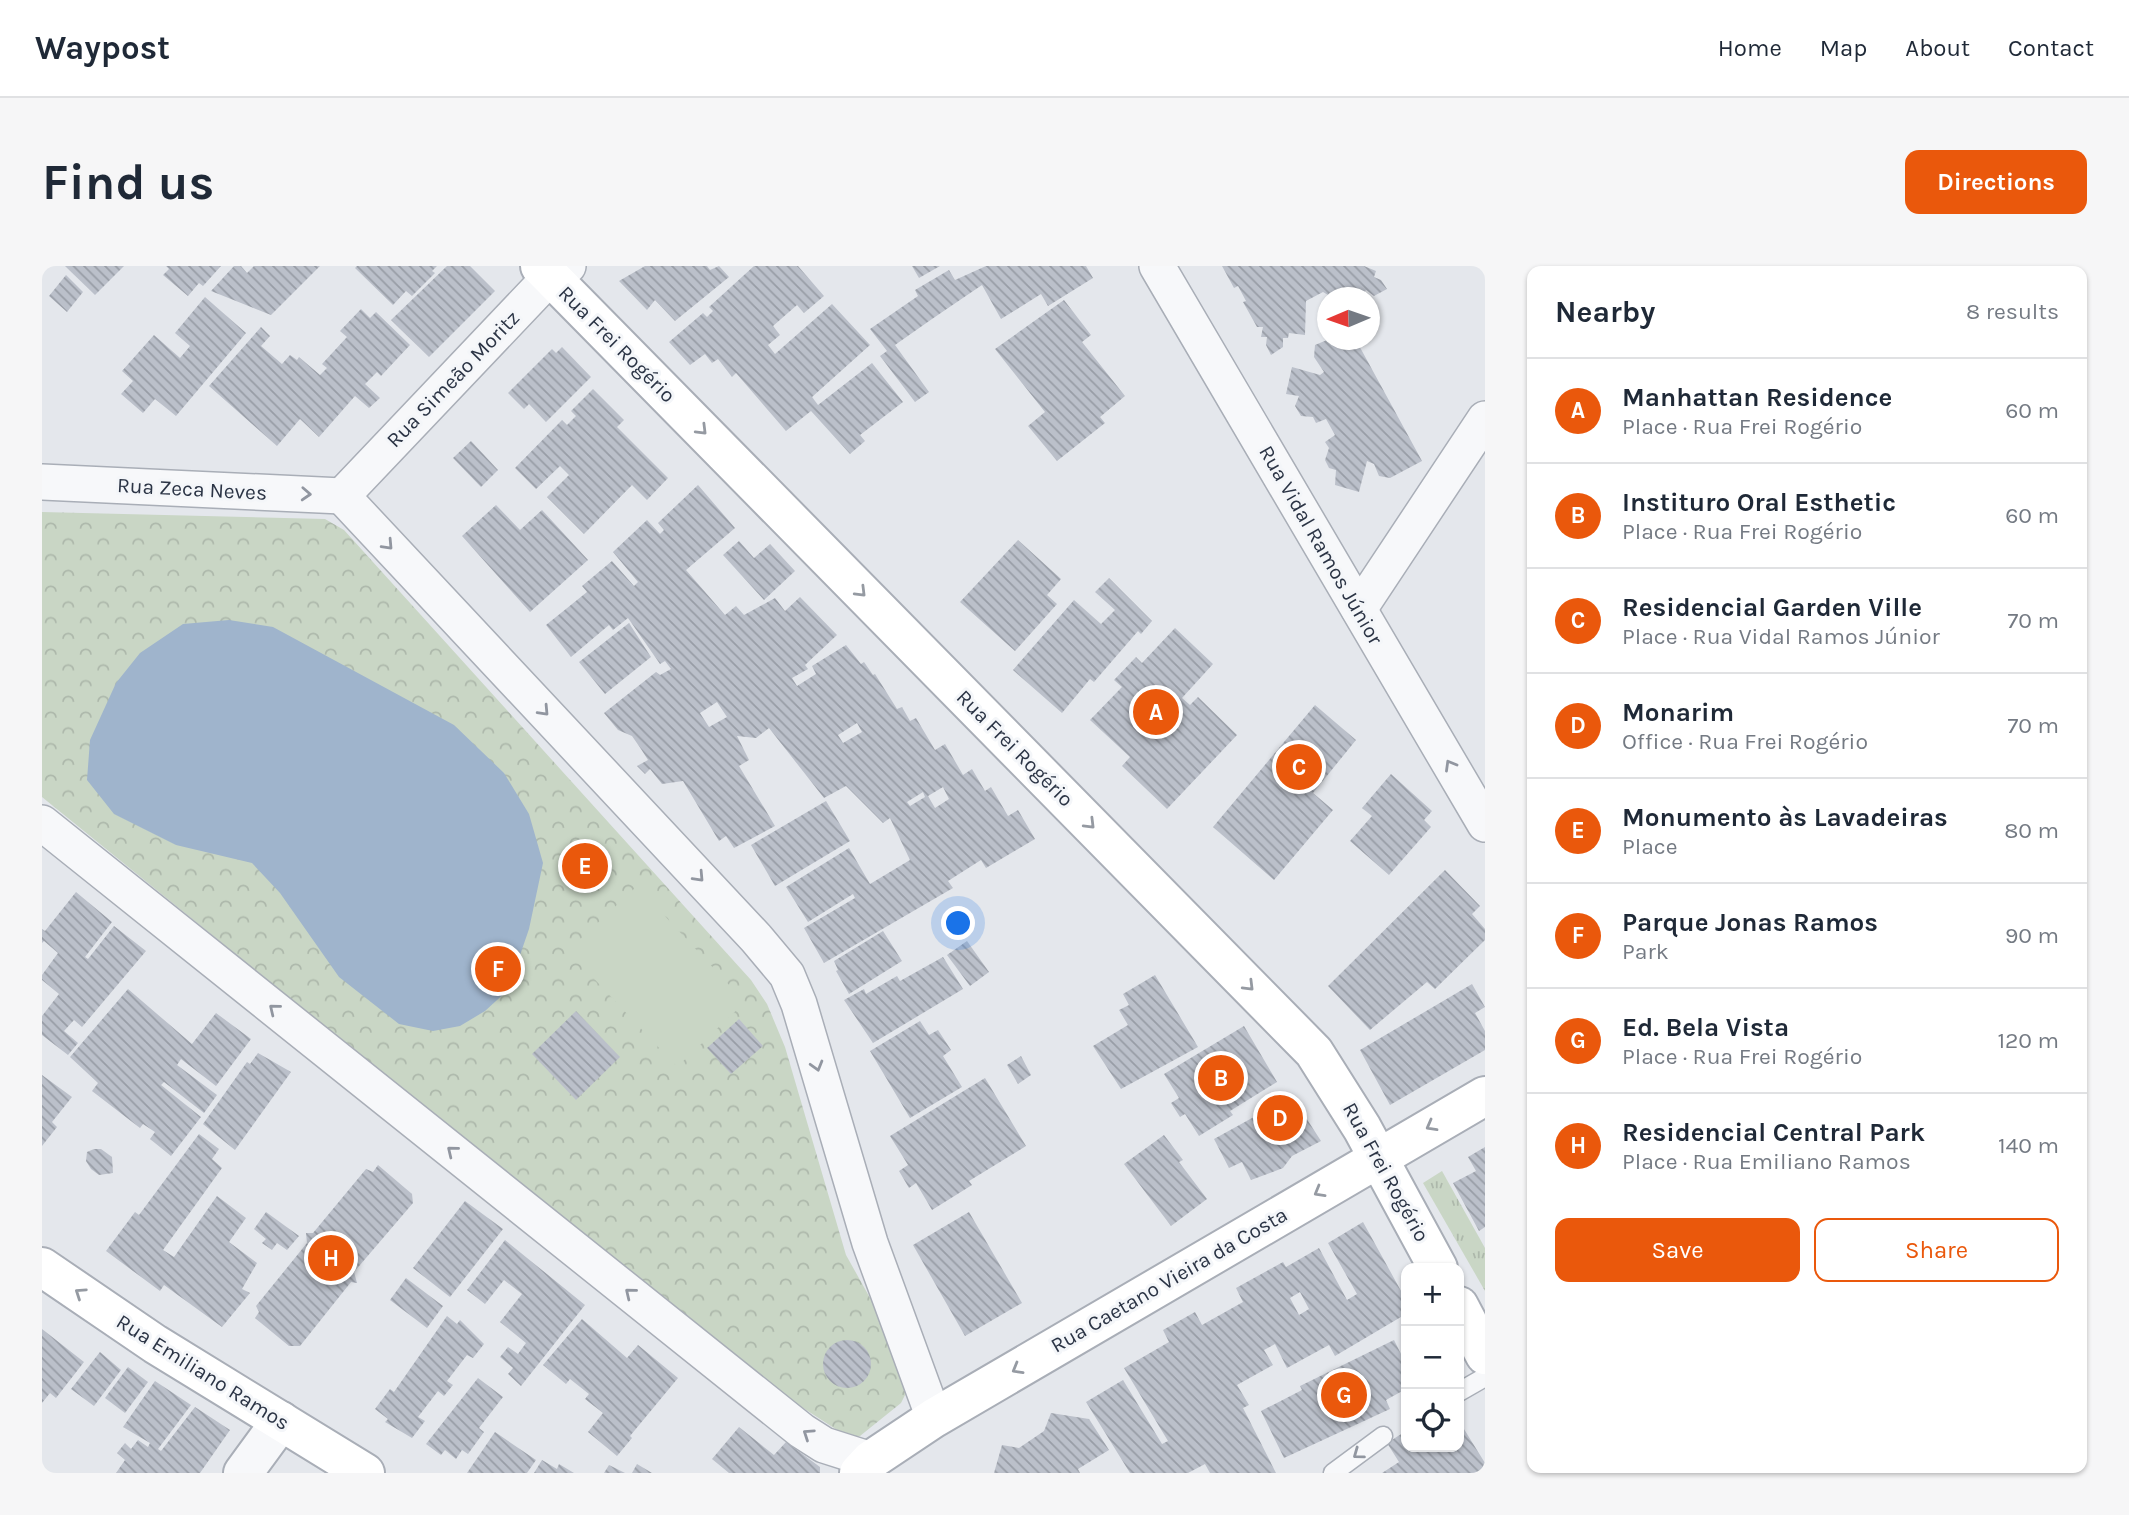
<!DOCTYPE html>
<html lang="en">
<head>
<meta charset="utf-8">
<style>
  body { margin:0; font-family:Karla,sans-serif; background:#f6f6f7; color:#1f2937 }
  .controls { position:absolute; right:21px; bottom:21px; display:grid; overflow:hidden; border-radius:14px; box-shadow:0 2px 5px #0004 }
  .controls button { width:63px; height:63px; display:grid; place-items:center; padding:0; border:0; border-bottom:2px solid #e0e1e3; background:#fff; color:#1f2937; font:35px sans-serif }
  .compass { position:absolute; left:1275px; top:21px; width:63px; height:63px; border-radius:50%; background:#fff; box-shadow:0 2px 5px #0004; rotate:268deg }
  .you { position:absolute; left:917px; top:658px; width:24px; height:24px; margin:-18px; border:5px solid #fff; border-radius:50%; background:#1a73e8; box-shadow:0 0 0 10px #1a73e833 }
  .badge { display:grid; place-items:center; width:46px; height:46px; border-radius:50%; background:#ea580c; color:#fff; font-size:23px; font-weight:700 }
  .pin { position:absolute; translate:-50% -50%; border:4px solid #fff; box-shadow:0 2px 7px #0006 }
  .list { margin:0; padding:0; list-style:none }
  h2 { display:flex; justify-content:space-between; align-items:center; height:91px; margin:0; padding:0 28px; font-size:30px }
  h2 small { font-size:23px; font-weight:400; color:#747a83 }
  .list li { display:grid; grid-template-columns:46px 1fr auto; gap:21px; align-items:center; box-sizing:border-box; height:105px; padding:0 28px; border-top:2px solid #e0e1e3 }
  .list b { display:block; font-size:26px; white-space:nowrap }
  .list p { margin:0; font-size:23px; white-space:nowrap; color:#747a83 }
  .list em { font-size:23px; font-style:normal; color:#747a83 }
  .actions { display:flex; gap:14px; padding:21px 28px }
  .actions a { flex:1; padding:16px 0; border:2px solid #ea580c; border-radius:14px; text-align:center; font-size:24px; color:#ea580c }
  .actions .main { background:#ea580c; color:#fff }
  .icon { flex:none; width:38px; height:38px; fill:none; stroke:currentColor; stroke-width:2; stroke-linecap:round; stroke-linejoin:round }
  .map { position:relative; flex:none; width:1443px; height:1207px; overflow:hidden; border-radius:14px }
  header { display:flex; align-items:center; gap:42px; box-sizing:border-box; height:98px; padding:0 35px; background:#fff; border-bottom:2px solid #e0e1e3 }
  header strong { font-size:33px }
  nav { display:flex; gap:38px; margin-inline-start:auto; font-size:24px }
  .intro { display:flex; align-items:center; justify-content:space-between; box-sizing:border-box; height:168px; padding:0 42px }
  h1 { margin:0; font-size:49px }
  .button { padding:18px 32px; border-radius:14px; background:#ea580c; color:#fff; font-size:24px; font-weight:700 }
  main { display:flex; gap:42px; padding:0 42px }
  aside { flex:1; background:#fff; border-radius:14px; box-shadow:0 2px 5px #0004 }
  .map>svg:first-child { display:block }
</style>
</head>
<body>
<header>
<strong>Waypost</strong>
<nav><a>Home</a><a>Map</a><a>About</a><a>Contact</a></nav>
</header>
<div class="intro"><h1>Find us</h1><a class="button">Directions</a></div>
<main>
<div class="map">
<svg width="1443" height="1207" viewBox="0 0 1443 1207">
  <defs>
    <pattern id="grass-tufts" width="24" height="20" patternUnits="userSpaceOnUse" patternTransform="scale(1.75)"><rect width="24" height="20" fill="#c9d6c5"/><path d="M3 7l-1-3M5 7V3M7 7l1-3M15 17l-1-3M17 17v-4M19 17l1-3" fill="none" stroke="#adb8ab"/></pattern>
    <pattern id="forest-crowns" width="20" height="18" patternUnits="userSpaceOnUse" patternTransform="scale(1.75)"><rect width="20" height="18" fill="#c9d6c5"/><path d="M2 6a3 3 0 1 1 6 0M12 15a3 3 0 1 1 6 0" fill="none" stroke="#adb8ab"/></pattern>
    <pattern id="building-back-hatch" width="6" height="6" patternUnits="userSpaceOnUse" patternTransform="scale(1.75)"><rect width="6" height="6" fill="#bbc0ca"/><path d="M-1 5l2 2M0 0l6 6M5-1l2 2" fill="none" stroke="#989da6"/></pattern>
  </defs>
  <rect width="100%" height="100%" fill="#e4e7ec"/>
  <polygon fill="url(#grass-tufts)" points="1400,905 1443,982 1443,1025 1381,917"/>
  <polygon fill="url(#forest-crowns)" points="0,246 283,253 302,264 709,714 725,738 743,781 804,989 851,1073 865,1125 859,1137 818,1170 809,1173 721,1116 0,531"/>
  <polygon fill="#c9d6c5" points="595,620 703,736 635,801 526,685"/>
  <polygon fill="#9fb4cc" points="187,354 231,361 412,459 462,507 487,548 501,597 487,663 466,724 443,745 418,760 391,765 357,758 297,711 238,627 210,597 134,579 72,548 45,514 48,474 74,417 98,387 141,358"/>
  <g fill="url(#building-back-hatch)" fill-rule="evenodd">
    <polygon points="23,0 82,0 53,29"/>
    <polygon points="124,0 179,0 161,20 157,17 146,30 121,9 127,3"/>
    <polygon points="192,0 199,0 205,7 212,0 278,0 229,49 169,25"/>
    <polygon points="315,0 395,0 390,5 393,7 370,30 364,25 351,39 313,2"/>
    <polygon points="405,0 428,0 453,25 387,91 349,54"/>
    <polygon points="603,0 665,0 668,4 677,0 687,11 633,55 613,34 605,44 577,15"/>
    <polygon points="712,0 756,0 782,30 762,47 755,39 731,60 738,69 726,79 733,88 790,38 828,79 770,131 776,139 830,97 861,136 818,169 823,175 808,188 769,145 744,165 694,107 690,111 676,93 670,97 663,88 648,99 627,76 661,47 665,51 671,45 667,41"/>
    <polygon points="870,0 898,0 877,12"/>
    <polygon points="944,0 1044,0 1051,12 1006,40 999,28 959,53 940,19 890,53 853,79 887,126 873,136 838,90 845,85 828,63 876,30 873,24 907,4 913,14"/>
    <polygon points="1180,0 1322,0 1334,5 1332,11 1339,14 1345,23 1332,30 1324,24 1320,30 1317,28 1315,32 1291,32 1281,26 1264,35 1263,69 1247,67 1246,72 1241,72 1241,81 1229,89 1224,79 1225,71 1219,71 1221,61 1215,61 1201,36 1204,35 1196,20 1192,22"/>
    <polygon points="24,9 41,26 25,46 7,30"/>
    <polygon points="163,31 204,67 134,150 113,133 101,147 79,128 91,115 80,105 112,69 138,92 148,80 133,67"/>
    <polygon points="1022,34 1049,69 1040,76 1083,130 1058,151 1063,157 1015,195 986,160 1003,146 953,83"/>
    <polygon points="319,43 328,52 334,46 368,79 339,110 335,106 323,118 338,132 327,142 313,130 277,171 258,153 235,180 167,120 219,61 228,70 219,80 240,98 248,89 255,94 257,91 278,109 285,102 280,98 305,71 298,65"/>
    <polygon points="1285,74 1314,74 1380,195 1348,212 1337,210 1332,198 1325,195 1317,226 1293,219 1294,204 1287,202 1283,194 1287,182 1283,176 1293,169 1284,153 1274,157 1271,151 1259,150 1253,140 1257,130 1244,128 1250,101 1278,109 1282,106 1272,91 1273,79"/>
    <polygon points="520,81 549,111 504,156 487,138 482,143 466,127 510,83 514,87"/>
    <polygon points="551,123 582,154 575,161 626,212 605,234 590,219 542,268 505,231 527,209 518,200 494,223 473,202 520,154 525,159 534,150 529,145"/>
    <polygon points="429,175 456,204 439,221 411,192"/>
    <path d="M656 219 693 262 644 304 683 349 694 340 702 349 733 332 743 345 758 331 795 369 763 399 766 403 750 412 755 420 774 408 770 400 804 379 819 398 822 396 831 409 833 408 855 443 860 441 868 455 874 452 893 484 903 478 921 509 930 503 943 525 949 521 966 550 976 544 993 573 944 602 939 594 906 615 911 622 782 697 762 662 813 632 811 628 766 656 744 621 807 582 828 618 868 594 848 552 841 557 804 520 782 532 727 462 714 472 695 470 707 494 697 500 733 560 692 582 684 570 677 575 641 515 620 518 608 503 603 508 595 500 606 494 599 483 590 470 576 464 562 447 614 406 618 409 629 403 623 395 618 398 586 352 571 364 567 359 529 391 504 359 545 326 540 320 570 295 592 320 596 316 571 286 605 254 618 268 622 264 616 257ZM675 436 685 451 667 461 658 447ZM815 457 820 466 801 477 796 469ZM901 521 907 533 893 542 886 530ZM881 526 883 531 868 540 865 536Z"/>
    <polygon points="454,239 478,264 500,244 546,294 488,346 420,270"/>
    <polygon points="976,274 1019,313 1005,329 1015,338 973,385 918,336"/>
    <polygon points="697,275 712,292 728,278 753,305 722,334 681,289"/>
    <polygon points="1067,312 1110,355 1099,368 1096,365 1052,416 1048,413 1020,447 971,404 1032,334 1059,358 1073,344 1053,326"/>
    <polygon points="587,357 609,391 563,428 537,396"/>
    <polygon points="1133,362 1171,398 1140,432 1148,439 1156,431 1195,469 1125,543 1080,500 1088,491 1048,454 1080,421 1072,414 1094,391 1100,397"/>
    <polygon points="1273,439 1314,474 1271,527 1291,544 1232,614 1171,561"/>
    <polygon points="1349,508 1390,545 1382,554 1389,561 1347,609 1308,575 1330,550 1320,542"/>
    <polygon points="784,535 808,575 733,620 709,579"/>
    <polygon points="1403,604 1438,640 1430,648 1443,663 1443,674 1393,723 1385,716 1328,764 1286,720"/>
    <polygon points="34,626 70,656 43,691 46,693 72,660 104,685 40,761 32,754 22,765 36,777 26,789 0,769 0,750 17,728 0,714 0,709 16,687 2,675 0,677 0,663 3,665"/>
    <polygon points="841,665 860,695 807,728 794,705 796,704 792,695"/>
    <polygon points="925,675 947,706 928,720 905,689"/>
    <polygon points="901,691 921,723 831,777 802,734 822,723 824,728 855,710 858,715"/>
    <polygon points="1113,709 1156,781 1079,823 1051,780 1086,759 1077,744 1087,739 1081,728"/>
    <polygon points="1430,718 1443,741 1433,747 1443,765 1443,784 1348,839 1318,784"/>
    <polygon points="86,723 150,778 174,747 209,773 174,820 139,793 135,799 175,829 162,847 122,816 119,819 159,851 129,890 108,873 113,866 101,858 98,862 50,825 56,817 28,791"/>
    <polygon points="534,745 578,791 534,834 490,788"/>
    <polygon points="697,753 721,780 689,808 665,782"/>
    <polygon points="878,755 887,769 896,764 909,784 901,790 920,821 868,852 828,785"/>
    <polygon points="1202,760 1235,816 1188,845 1191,849 1157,870 1143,848 1138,851 1129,837 1137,832 1122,808"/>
    <polygon points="216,787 249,806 193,884 161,858 205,796 208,798"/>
    <polygon points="979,790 989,809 976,818 965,799"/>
    <polygon points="0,809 30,831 10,856 15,861 0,880"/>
    <polygon points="943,812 984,880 927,915 930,919 890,944 874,917 867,922 857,905 866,899 848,870"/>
    <polygon points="1250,830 1279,875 1250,890 1241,902 1209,914 1200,896 1187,902 1172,873"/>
    <polygon points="157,868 177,883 170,893 180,902 121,984 132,991 175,930 204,952 187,976 215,997 200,1023 208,1027 180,1061 122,1019 118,1025 64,985 93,946 97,949"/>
    <polygon points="1122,869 1141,894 1137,896 1165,933 1129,960 1082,898"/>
    <polygon points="1443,881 1443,961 1437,965 1411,917 1434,905 1426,891"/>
    <polygon points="52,883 59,883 70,891 71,907 57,909 49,903 44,895 45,886"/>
    <polygon points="336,899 370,928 371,937 312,1006 315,1017 309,1016 258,1080 247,1080 213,1052 217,1046 214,1040 265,977 264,967 271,967 324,903 331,906"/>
    <polygon points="423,935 461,963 408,1031 371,1002"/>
    <polygon points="224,946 257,970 245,984 235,977 230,984 220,977 224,973 212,963"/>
    <polygon points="927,946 980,1037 923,1070 871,979"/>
    <path d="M1321 956 1364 1034V1048L1293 1090 1287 1079 1245 1102 1233 1078 1222 1084 1231 1099 1195 1119 1207 1139 1201 1142 1234 1207H1168L1163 1198 1146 1207H1088L1044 1136 1081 1114 1120 1178 1126 1175 1082 1102 1127 1076 1121 1064 1153 1046 1160 1059 1201 1036 1194 1022 1241 996 1244 1001 1277 982 1305 1034 1315 1028 1286 977ZM1258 1026 1267 1043 1257 1049 1248 1032Z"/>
    <polygon points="463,974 543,1039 479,1120 466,1108 471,1102 458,1091 466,1081 476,1088 484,1077 458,1056 480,1028 462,1014 443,1038 425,1024"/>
    <polygon points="364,1012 401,1040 385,1062 348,1034"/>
    <polygon points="405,1050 415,1058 418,1054 442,1078 431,1092 425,1089 405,1115 411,1119 402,1130 396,1125 376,1151 383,1155 370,1172 343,1156 346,1153 333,1143 348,1123 352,1126"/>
    <polygon points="540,1053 585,1092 596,1079 636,1112 588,1170 590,1172 575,1190 546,1166 561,1147 543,1133 547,1128 528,1113 524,1118 501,1099"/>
    <polygon points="0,1063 42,1096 14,1132 8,1127 0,1137"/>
    <circle cx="805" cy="1098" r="24"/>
    <polygon points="1352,1074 1364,1098 1364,1123 1344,1134 1348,1143 1242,1192 1219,1145 1260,1124 1258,1120"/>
    <polygon points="58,1086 79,1104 52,1140 29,1123"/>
    <polygon points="86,1101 106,1116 83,1147 63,1132"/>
    <polygon points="436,1112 461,1131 437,1162 442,1166 426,1188 420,1184 414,1193 403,1184 399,1189 384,1178"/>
    <polygon points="113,1115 149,1139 116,1183 119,1185 153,1141 188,1164 158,1207 74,1207 83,1194 75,1187 83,1177 89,1183 96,1174 106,1181 108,1177 81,1161"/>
    <polygon points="1009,1147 1047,1153 1067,1184 1036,1203 1038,1207 952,1207 960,1179 977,1182 1002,1165"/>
    <polygon points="1417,1155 1443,1197 1443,1207 1340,1207 1357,1196 1345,1177 1364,1165 1364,1181 1417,1181"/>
    <polygon points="697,1161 732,1189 744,1176 778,1201 778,1207 687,1207 670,1193"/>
    <polygon points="453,1166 494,1194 485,1207 425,1207"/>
    <polygon points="500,1194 515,1203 517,1198 532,1207 492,1207"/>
    <polygon points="595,1198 610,1207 590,1207"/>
    <polygon points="567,1199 583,1207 562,1207"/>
  </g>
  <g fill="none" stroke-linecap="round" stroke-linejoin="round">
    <defs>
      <g id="service">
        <polyline points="1417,1126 1443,1111"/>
        <polyline points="1291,1207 1341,1170"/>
      </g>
      <g id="minor">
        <polyline points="1115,0 1443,558"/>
        <polyline points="0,216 300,230"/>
        <polyline points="300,230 714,672 745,709 757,738 828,977 892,1152"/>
        <polyline points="300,230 509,10 526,0"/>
        <polyline points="1317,343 1443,153"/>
        <polyline points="0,557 760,1165 782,1179 829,1194"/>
      </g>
      <polyline id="tertiary" points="201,1207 239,1155"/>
      <g id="secondary">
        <polyline points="498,0 1272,786 1320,862 1396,1002"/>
        <polyline points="0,1001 113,1078 323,1207"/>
        <polyline points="1417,1040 1443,1089"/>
        <polyline points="817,1207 829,1194 892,1152 1443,830"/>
      </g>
    </defs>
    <use href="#service" stroke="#a9aeb7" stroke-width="21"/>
    <use href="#minor" stroke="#a9aeb7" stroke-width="38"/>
    <use href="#tertiary" stroke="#a9aeb7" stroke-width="42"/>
    <use href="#secondary" stroke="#a9aeb7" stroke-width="42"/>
    <use href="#service" stroke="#f7f8fa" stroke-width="18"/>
    <use href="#minor" stroke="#f7f8fa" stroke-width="35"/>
    <use href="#tertiary" stroke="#f7f8fa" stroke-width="38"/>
    <use href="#secondary" stroke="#fff" stroke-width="38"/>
  </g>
  <defs><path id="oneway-chevron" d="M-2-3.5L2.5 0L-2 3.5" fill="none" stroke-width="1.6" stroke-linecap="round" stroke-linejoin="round" transform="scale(1.75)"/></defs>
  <g stroke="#959aa2">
    <use href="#oneway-chevron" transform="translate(660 164) rotate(45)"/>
    <use href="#oneway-chevron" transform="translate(819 326) rotate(45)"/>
    <use href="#oneway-chevron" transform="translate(1048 558) rotate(45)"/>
    <use href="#oneway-chevron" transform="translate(1207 720) rotate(45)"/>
    <use href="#oneway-chevron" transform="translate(1389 860) rotate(151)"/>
    <use href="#oneway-chevron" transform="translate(1277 926) rotate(150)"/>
    <use href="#oneway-chevron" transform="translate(38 1027) rotate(-146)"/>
    <use href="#oneway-chevron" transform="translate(975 1103) rotate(150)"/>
  </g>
  <g stroke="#9196a0">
    <use href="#oneway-chevron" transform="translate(264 228) rotate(3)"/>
    <use href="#oneway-chevron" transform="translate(346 279) rotate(47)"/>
    <use href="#oneway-chevron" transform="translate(502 445) rotate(47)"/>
    <use href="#oneway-chevron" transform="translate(1408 499) rotate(-120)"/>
    <use href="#oneway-chevron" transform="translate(657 611) rotate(47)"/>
    <use href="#oneway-chevron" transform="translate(232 743) rotate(-141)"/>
    <use href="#oneway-chevron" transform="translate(775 800) rotate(74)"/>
    <use href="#oneway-chevron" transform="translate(410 885) rotate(-141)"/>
    <use href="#oneway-chevron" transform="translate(588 1027) rotate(-141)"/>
    <use href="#oneway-chevron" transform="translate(766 1168) rotate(-146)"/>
    <use href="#oneway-chevron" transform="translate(1316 1188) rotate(144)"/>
  </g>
  <g text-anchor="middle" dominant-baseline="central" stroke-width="6" stroke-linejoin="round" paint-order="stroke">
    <g font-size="21" fill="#2b3445" stroke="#f4f6f9">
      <text transform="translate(575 78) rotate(45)">Rua Frei Rogério</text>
      <text transform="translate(411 113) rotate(-46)">Rua Simeão Moritz</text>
      <text transform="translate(150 223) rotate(3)">Rua Zeca Neves</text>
      <text transform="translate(1279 279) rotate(60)">Rua Vidal Ramos Júnior</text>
      <text transform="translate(973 482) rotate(45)">Rua Frei Rogério</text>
      <text transform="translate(1344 906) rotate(61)">Rua Frei Rogério</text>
      <text transform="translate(1127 1014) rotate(-30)">Rua Caetano Vieira da Costa</text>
      <text transform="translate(161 1106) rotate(32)">Rua Emiliano Ramos</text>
    </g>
  </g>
</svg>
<div class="controls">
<button>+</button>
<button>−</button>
<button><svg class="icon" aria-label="locate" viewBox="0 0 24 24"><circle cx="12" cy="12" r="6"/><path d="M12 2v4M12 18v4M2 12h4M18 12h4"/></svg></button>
</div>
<svg class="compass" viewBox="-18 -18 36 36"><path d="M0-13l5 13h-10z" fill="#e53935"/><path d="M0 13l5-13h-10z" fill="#747a83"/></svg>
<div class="you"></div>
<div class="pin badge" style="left:1114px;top:446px">A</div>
<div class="pin badge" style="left:1179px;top:812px">B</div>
<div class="pin badge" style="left:1257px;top:501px">C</div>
<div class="pin badge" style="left:1238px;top:852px">D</div>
<div class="pin badge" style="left:543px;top:600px">E</div>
<div class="pin badge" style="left:456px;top:703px">F</div>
<div class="pin badge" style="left:1302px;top:1129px">G</div>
<div class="pin badge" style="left:289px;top:992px">H</div>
</div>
<aside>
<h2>Nearby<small>8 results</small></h2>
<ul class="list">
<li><span class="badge">A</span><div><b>Manhattan Residence</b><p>Place · Rua Frei Rogério</p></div><em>60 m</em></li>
<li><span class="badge">B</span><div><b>Instituro Oral Esthetic</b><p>Place · Rua Frei Rogério</p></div><em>60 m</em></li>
<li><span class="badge">C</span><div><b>Residencial Garden Ville</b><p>Place · Rua Vidal Ramos Júnior</p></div><em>70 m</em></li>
<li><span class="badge">D</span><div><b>Monarim</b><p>Office · Rua Frei Rogério</p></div><em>70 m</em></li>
<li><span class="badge">E</span><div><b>Monumento às Lavadeiras</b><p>Place</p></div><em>80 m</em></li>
<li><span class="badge">F</span><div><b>Parque Jonas Ramos</b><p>Park</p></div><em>90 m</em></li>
<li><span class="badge">G</span><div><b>Ed. Bela Vista</b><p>Place · Rua Frei Rogério</p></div><em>120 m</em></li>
<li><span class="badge">H</span><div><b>Residencial Central Park</b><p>Place · Rua Emiliano Ramos</p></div><em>140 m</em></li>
</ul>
<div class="actions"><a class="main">Save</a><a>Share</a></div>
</aside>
</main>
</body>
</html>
